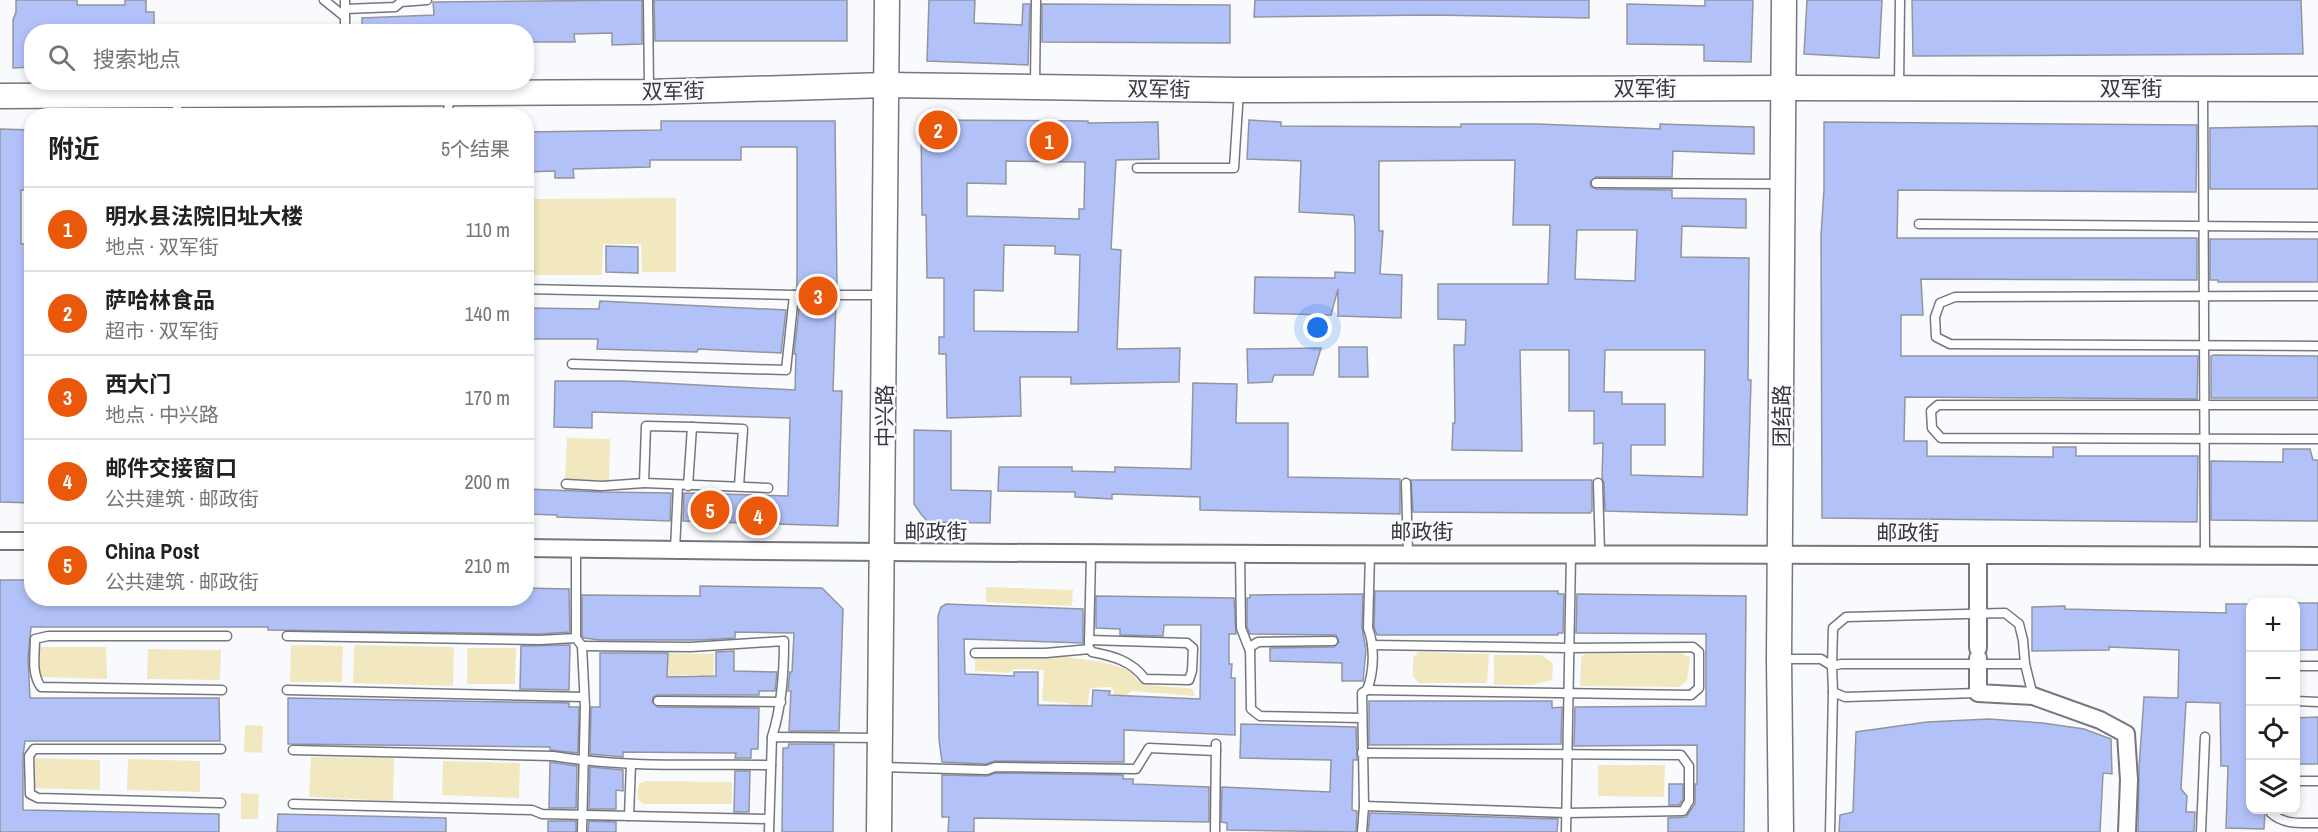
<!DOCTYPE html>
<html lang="zh">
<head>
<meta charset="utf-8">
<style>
  body { margin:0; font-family:"Archivo Narrow","Noto Sans SC",sans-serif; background:#f2f2f2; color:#202124 }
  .controls { position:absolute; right:18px; bottom:18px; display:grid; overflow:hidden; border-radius:12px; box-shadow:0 3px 9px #0003 }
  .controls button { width:54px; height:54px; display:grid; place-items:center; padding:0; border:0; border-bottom:2px solid #e0e0e0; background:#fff; color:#202124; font:30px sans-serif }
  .you { position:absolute; left:1318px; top:328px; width:21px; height:21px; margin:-15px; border:4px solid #fff; border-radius:50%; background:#1a73e8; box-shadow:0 0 0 9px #1a73e833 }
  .badge { display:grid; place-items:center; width:39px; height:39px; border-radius:50%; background:#ea580c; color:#fff; font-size:20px; font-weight:700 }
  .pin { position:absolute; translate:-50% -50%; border:3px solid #fff; box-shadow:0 2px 6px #0006 }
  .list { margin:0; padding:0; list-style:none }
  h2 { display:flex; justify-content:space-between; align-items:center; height:78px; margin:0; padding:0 24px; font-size:26px }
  h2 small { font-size:20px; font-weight:400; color:#757577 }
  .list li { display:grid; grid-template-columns:39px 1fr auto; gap:18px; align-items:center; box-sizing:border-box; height:84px; padding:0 24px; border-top:2px solid #e0e0e0 }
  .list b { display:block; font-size:22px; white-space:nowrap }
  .list p { margin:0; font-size:20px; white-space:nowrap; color:#757577 }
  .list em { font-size:20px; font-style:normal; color:#757577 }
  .icon { flex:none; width:33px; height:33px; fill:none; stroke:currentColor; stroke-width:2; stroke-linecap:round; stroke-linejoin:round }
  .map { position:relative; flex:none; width:2318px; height:832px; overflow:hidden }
  .search { position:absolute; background:#fff; box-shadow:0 3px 9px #0003; left:24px; top:24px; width:510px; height:66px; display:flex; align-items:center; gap:15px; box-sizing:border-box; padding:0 21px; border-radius:24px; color:#757577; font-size:22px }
  .panel { position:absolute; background:#fff; box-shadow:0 3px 9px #0003; left:24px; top:108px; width:510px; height:498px; border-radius:24px }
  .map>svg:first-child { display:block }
</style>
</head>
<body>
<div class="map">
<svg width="2318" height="832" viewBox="0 0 2318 832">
  <rect width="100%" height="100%" fill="#f9fafe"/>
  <g fill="#f2e8bf">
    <polygon points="676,198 676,272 642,272 641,244 603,244 602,275 527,275 527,199"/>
    <polygon points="567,438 610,439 609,481 565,479"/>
    <polygon points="986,587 1073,590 1072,606 986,602"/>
    <polygon points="291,645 343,646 342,682 290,682"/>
    <polygon points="354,645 454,647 453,686 353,683"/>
    <polygon points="38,647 106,647 107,679 38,677"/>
    <polygon points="467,648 516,648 515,684 467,684"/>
    <polygon points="148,649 221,650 220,680 147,679"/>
    <polygon points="1418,652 1489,654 1487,683 1418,683 1413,676 1413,658"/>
    <polygon points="631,653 714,654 713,688 701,688 701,675 679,675 679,686 668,686 668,667 631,665"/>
    <polygon points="1681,653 1690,657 1687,681 1679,687 1580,686 1581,658 1584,654"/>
    <polygon points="1494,655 1541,655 1553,663 1552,680 1533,685 1494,685"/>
    <path d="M1066 657C1085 660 1107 661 1125 669 1134 673 1136 683 1147 685 1162 687 1178 686 1193 689L1195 696 1132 691 1126 695 1115 696 1112 687 1090 688 1085 723 1070 725 1069 703 1042 701 1044 670 1014 669 1009 673 975 671V658Z"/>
    <polygon points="245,725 263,726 262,753 244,752"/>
    <polygon points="311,757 394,758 393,801 309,797"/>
    <polygon points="34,758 100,760 100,790 33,788"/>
    <polygon points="128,759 200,761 200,792 127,790"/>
    <polygon points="443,761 520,763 519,798 442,795"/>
    <polygon points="1598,765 1665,765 1664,797 1598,796"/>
    <polygon points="645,781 732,782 732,804 643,804 637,798 639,784"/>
    <polygon points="241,793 259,794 258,819 241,819"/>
  </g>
  <g fill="#b2c2f9" stroke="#92959e" stroke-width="1.5" fill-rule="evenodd">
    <polygon points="16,0 77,0 77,5 125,5 125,0 146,0 146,12 154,12 154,32 32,32 32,67 13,68 13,20 16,12"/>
    <polygon points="642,0 642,44 612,45 612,33 574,34 575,42 526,42 526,32 362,32 362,18 434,15 433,2"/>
    <polygon points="654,0 847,0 847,41 655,41"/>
    <polygon points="929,0 975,0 974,23 1022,25 1023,4 1030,4 1028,65 927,61"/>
    <polygon points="1255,0 1589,0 1589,18 1432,15 1254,17"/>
    <polygon points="1705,0 1753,0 1751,62 1704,61 1704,45 1627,44 1627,4 1705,6"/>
    <polygon points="1807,0 1882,0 1879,58 1804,54"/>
    <polygon points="1912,0 2301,0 2303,54 1913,56"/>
    <polygon points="1042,4 1230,5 1230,43 1042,42"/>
    <path d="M921 120 1088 121V123L1158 122 1159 159 1116 160 1111 249 1121 250 1117 349 1180 348 1179 382 1071 384V377H1020L1021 416 947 418 946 354H939V337H944V278H927L926 215H922ZM1006 161 1085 162 1084 209H1079V219L967 216V183L1006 184ZM1004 245 1055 246V254L1080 255 1078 332 974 331V290L1003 291Z"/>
    <path d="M1249 120 1281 122V126L1461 127V124H1538L1660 129V124L1754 127V154L1673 151 1672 177H1596L1590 182 1591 187 1596 189 1672 190V198L1746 199V228L1682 226 1681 257 1749 258 1748 380H1751L1747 515 1605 511 1604 483 1602 478 1603 443 1594 444V411H1569V350H1520L1522 451 1452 450 1453 423H1455L1454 345H1465L1466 320 1438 319V284H1548L1550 225H1513L1515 160 1379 161V231H1383L1380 274 1402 275 1401 318 1338 316V289L1331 315 1254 313 1255 277 1335 278V272L1355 273V226L1354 215 1299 212 1301 161 1247 159ZM1577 230H1637L1635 281 1575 279ZM1605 350H1705L1703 477 1631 475V445H1665V404H1622V392H1604Z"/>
    <polygon points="661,121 835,121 837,289 797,289 797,147 741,147 741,160 650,160 650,167 573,169 574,178 555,178 555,171 526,172 526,132 661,130"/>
    <polygon points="1824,122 2197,125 2196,192 1898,190 1897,238 2197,238 2197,280 1921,279 1923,315 1901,315 1901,356 2198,356 2197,399 1905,397 1904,441 1927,441 1927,456 2053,457 2053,447 2076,447 2076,456 2198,456 2197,522 1822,518 1821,236 1824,189"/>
    <polygon points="2318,126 2318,189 2210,189 2210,128"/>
    <polygon points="0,129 32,130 32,190 21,190 21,244 32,244 32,503 0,502"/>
    <polygon points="2210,239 2318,239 2318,282 2218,282 2218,280 2210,280"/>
    <polygon points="606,246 638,247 638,273 606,272"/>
    <polygon points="600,301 786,310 781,353 698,349 697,352 597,349 598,339 526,339 526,308 599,309"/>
    <polygon points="800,301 836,301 833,391 842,391 838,526 683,521 684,493 788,496 790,418 592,412 592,428 554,427 555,381 623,381 795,390 796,354 794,354"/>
    <polygon points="1339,347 1367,347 1368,377 1339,377"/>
    <polygon points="1321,348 1313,375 1274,375 1272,382 1248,383 1247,349"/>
    <polygon points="2214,355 2318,356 2318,398 2211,398 2211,356"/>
    <polygon points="1193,383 1237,384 1236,423 1288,423 1288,477 1400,479 1400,514 1200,510 1200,497 1112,494 1112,499 1075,497 1075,492 998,491 999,467 1072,467 1072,471 1115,472 1115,467 1191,469"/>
    <polygon points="914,430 951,431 951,490 991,491 990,523 928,522 921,514 914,504"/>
    <polygon points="2283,449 2310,449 2313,460 2318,460 2318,521 2211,520 2211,461 2283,462"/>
    <polygon points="1411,480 1592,480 1592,511 1590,513 1413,512"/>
    <polygon points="526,489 602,492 671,493 670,521 557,517 557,515 526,514"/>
    <polygon points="0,580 32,580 32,598 526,598 526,588 569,589 570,632 540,634 268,630 268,627 31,627 28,658 30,698 219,698 220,741 25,741 23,756 23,810 219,814 219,832 0,832"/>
    <polygon points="700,586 822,588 843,609 839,731 789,731 791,691 788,691 790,672 792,672 794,633 735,632 735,638 701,640 600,640 584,638 582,636 582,595 700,596"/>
    <polygon points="1375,591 1558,591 1558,594 1564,594 1563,633 1558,633 1558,635 1377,635 1374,627"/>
    <polygon points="1363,594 1362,628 1366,650 1363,681 1342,681 1342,663 1270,661 1270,648 1334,647 1339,642 1336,635 1250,634 1247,627 1247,598 1250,598 1250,595"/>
    <polygon points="1577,594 1746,596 1744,832 1668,832 1668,818 1686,817 1695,804 1695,784 1697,784 1697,745 1574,746 1575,707 1706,706 1706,634 1576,633"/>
    <polygon points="1096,596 1234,598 1236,634 1229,634 1229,664 1232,664 1231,678 1235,678 1235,735 1124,730 1124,762 995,761 986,764 942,762 939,739 938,616 941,607 946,604 1083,609 1083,643 964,639 965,674 1014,676 1014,672 1038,672 1038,705 1092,706 1093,690 1110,691 1109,695 1200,699 1201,625 1164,625 1163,636 1120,635 1120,629 1096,628"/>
    <rect x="2295" y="603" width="23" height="47"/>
    <polygon points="2226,604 2250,604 2250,810 2265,810 2264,829 2226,828 2228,766 2221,766 2220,703 2186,702 2181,789 2187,796 2186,812 2195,812 2194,832 2138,832 2139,768 2144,697 2178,698 2179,650 2109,647 2109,650 2032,651 2032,607 2065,606 2065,609 2226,613"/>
    <polygon points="570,645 569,690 520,689 521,646"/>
    <polygon points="734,651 734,671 777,672 775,691 759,691 759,695 658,695 653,697 652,702 658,707 759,708 758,749 751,749 751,758 735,758 736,753 623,752 623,757 590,754 591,707 600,707 600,653 668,653 667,677 716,676 716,652"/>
    <polygon points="288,698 569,703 569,707 579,707 578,753 550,750 550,747 288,744"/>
    <polygon points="1369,701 1552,701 1552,708 1562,707 1561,744 1369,745"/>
    <polygon points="2318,717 2318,764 2295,764 2295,718"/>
    <polygon points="1989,719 2043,723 2084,729 2111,739 2112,774 2103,773 2100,832 1839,832 1840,815 1853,812 1856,732 1927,722"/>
    <polygon points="1241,724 1356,727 1357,760 1353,760 1352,810 1357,811 1356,832 1227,830 1227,823 1221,822 1222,787 1330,792 1331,760 1240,758"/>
    <polygon points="789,744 834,744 833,832 782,832 783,748 788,748"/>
    <polygon points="550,762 577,766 576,808 549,808"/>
    <polygon points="590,767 623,770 623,791 616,790 616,809 589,809"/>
    <polygon points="735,771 750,771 749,812 734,812"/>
    <polygon points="996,773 1123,775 1123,779 1133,779 1133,784 1209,787 1209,822 974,818 974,832 948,832 949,817 942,817 942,775 987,776"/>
    <polygon points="1669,784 1683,784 1683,799 1679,805 1669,805"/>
    <polygon points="1370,813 1558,819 1557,832 1368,832"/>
    <polygon points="278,814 446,818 446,832 277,832"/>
    <rect x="548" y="821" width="28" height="11"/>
    <polygon points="589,821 616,822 616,832 588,832"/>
  </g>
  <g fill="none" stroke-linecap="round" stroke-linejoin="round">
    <defs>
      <g id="lane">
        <polyline points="324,0 345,17"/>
        <polyline points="648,0 649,89"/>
        <polyline points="345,9 395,7 401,2 427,0"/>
        <polyline points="345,32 345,0"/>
        <polyline points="1035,86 1036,0"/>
        <polyline points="1899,87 1900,0"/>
        <polyline points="2203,91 2205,556"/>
        <polyline points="177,98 177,116"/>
        <polyline points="448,116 449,95"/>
        <polyline points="1137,168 1234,168 1239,91"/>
        <polyline points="1596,183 1780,184"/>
        <polyline points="1919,224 2318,227"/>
        <polyline points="526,289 794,295 881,295"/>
        <polyline points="2318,296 1955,297 1940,303 1935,317 1936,337 1950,344 2318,346"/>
        <polyline points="572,364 786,370 794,295"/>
        <polyline points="2318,405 1938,405 1931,411 1932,428 1941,438 2318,439"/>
        <polyline points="692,427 646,426 644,483 768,488"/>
        <polyline points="1406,483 1408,554"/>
        <polyline points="1598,483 1600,553"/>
        <polyline points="566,484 602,486 644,483"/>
        <polyline points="688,486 692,427 743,429 739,486"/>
        <polyline points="576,549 576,638 582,646 585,707 582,832"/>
        <polyline points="675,550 678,486"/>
        <polyline points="1240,553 1241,628 1250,651"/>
        <polyline points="287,636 540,640 576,638"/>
        <polyline points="1333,641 1258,642 1250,647 1251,709 1260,716 1362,718"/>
        <polyline points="1089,643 1091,554"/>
        <path d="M582 646 691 647 784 641C784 674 782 705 772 737"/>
        <path d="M975 653H1046L1090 649 1092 652C1113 656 1132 661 1145 679L1189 680 1192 671 1193 648 1187 643 1089 640"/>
        <polyline points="1780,659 1821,659 1832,666"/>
        <polyline points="1832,666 1833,628 1846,617 2005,613 2019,624 2023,640 2025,664 2033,696"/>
        <polyline points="2296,666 2318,666"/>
        <path d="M222 690 41 687C31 673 35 656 35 639L48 636H227"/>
        <polyline points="287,690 584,697"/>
        <polyline points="1367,690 1691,695 1699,688 1699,652 1693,647 1569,648 1372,645"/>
        <polyline points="1978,693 1845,697 1833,692 1832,666 1841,664 2025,664"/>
        <polyline points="658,701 781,702"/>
        <polyline points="2296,701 2318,702"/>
        <path d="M293 750 553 756C625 768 699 764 771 765"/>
        <polyline points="1362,753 1681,755 1689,766 1689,801 1683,811 1567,813 1364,806"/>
        <polyline points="881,767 987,770 995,767 1136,769 1149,748 1216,751"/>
        <polyline points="2296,781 2318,781"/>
        <polyline points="221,803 38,798 30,794 29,756 34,749 221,749"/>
        <polyline points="293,804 532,810 542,814 769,819"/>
        <path d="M2271 810V813C2284 825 2301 823 2318 823"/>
        <polyline points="629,816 631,764"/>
        <polyline points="769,832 772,737 878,738"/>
        <polyline points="1215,832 1216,744"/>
        <path d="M1362 832 1364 806 1362 693 1367 690C1374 672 1375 647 1368 628L1370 554"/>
        <polyline points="1566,832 1571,554"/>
        <polyline points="1830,832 1833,692"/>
        <polyline points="2201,832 2205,737"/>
      </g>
      <g id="street">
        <polyline points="0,541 32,541"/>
        <path d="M526 548C1124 557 1721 553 2318 556"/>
        <polyline points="1978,648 1978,555"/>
        <polyline points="1978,658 1978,693 2033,696 2100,720 2126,734 2129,780 2127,832"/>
      </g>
      <g id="secondary">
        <polyline points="0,96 649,92 886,85 1239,90 1784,88 2318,89"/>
        <polyline points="879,832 887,0"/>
        <polyline points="1781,832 1779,659 1784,0"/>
      </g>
    </defs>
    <use href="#lane" stroke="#747780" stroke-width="11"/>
    <use href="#street" stroke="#747780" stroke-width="20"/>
    <use href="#secondary" stroke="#747780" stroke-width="27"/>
    <use href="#lane" stroke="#fff" stroke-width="8"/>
    <use href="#street" stroke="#fff" stroke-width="16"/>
    <use href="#secondary" stroke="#fff" stroke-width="24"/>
  </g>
  <g text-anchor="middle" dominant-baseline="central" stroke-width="5" stroke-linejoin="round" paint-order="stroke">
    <g font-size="21" fill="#38393d" stroke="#f9fafe">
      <text x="1645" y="88">双军街</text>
      <text x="2131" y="88">双军街</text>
      <text transform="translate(1159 89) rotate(1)">双军街</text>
      <text transform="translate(673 91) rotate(-1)">双军街</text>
      <text transform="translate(884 416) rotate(-90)">中兴路</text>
      <text transform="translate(1781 416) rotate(-90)">团结路</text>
      <text x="936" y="531">邮政街</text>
      <text x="1422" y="531">邮政街</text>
      <text x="1908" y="532">邮政街</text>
    </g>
  </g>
</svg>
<div class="controls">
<button>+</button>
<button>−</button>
<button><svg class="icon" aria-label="locate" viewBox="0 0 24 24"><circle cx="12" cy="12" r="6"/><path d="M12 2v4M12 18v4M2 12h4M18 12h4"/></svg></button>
<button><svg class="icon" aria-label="layers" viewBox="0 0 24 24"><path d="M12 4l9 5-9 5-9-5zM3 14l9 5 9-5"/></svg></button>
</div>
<div class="you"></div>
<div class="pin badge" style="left:1049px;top:141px">1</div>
<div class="pin badge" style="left:938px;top:130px">2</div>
<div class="pin badge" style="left:818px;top:296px">3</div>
<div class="pin badge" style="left:758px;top:516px">4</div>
<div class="pin badge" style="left:710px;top:510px">5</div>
<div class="search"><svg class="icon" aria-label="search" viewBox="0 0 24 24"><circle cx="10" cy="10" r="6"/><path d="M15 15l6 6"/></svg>搜索地点</div>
<section class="panel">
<h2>附近<small>5个结果</small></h2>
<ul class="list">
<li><span class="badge">1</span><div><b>明水县法院旧址大楼</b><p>地点 · 双军街</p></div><em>110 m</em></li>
<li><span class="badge">2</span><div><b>萨哈林食品</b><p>超市 · 双军街</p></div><em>140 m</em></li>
<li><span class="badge">3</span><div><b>西大门</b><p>地点 · 中兴路</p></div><em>170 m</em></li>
<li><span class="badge">4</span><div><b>邮件交接窗口</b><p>公共建筑 · 邮政街</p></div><em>200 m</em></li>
<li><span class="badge">5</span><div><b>China Post</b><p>公共建筑 · 邮政街</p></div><em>210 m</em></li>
</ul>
</section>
</div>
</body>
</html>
